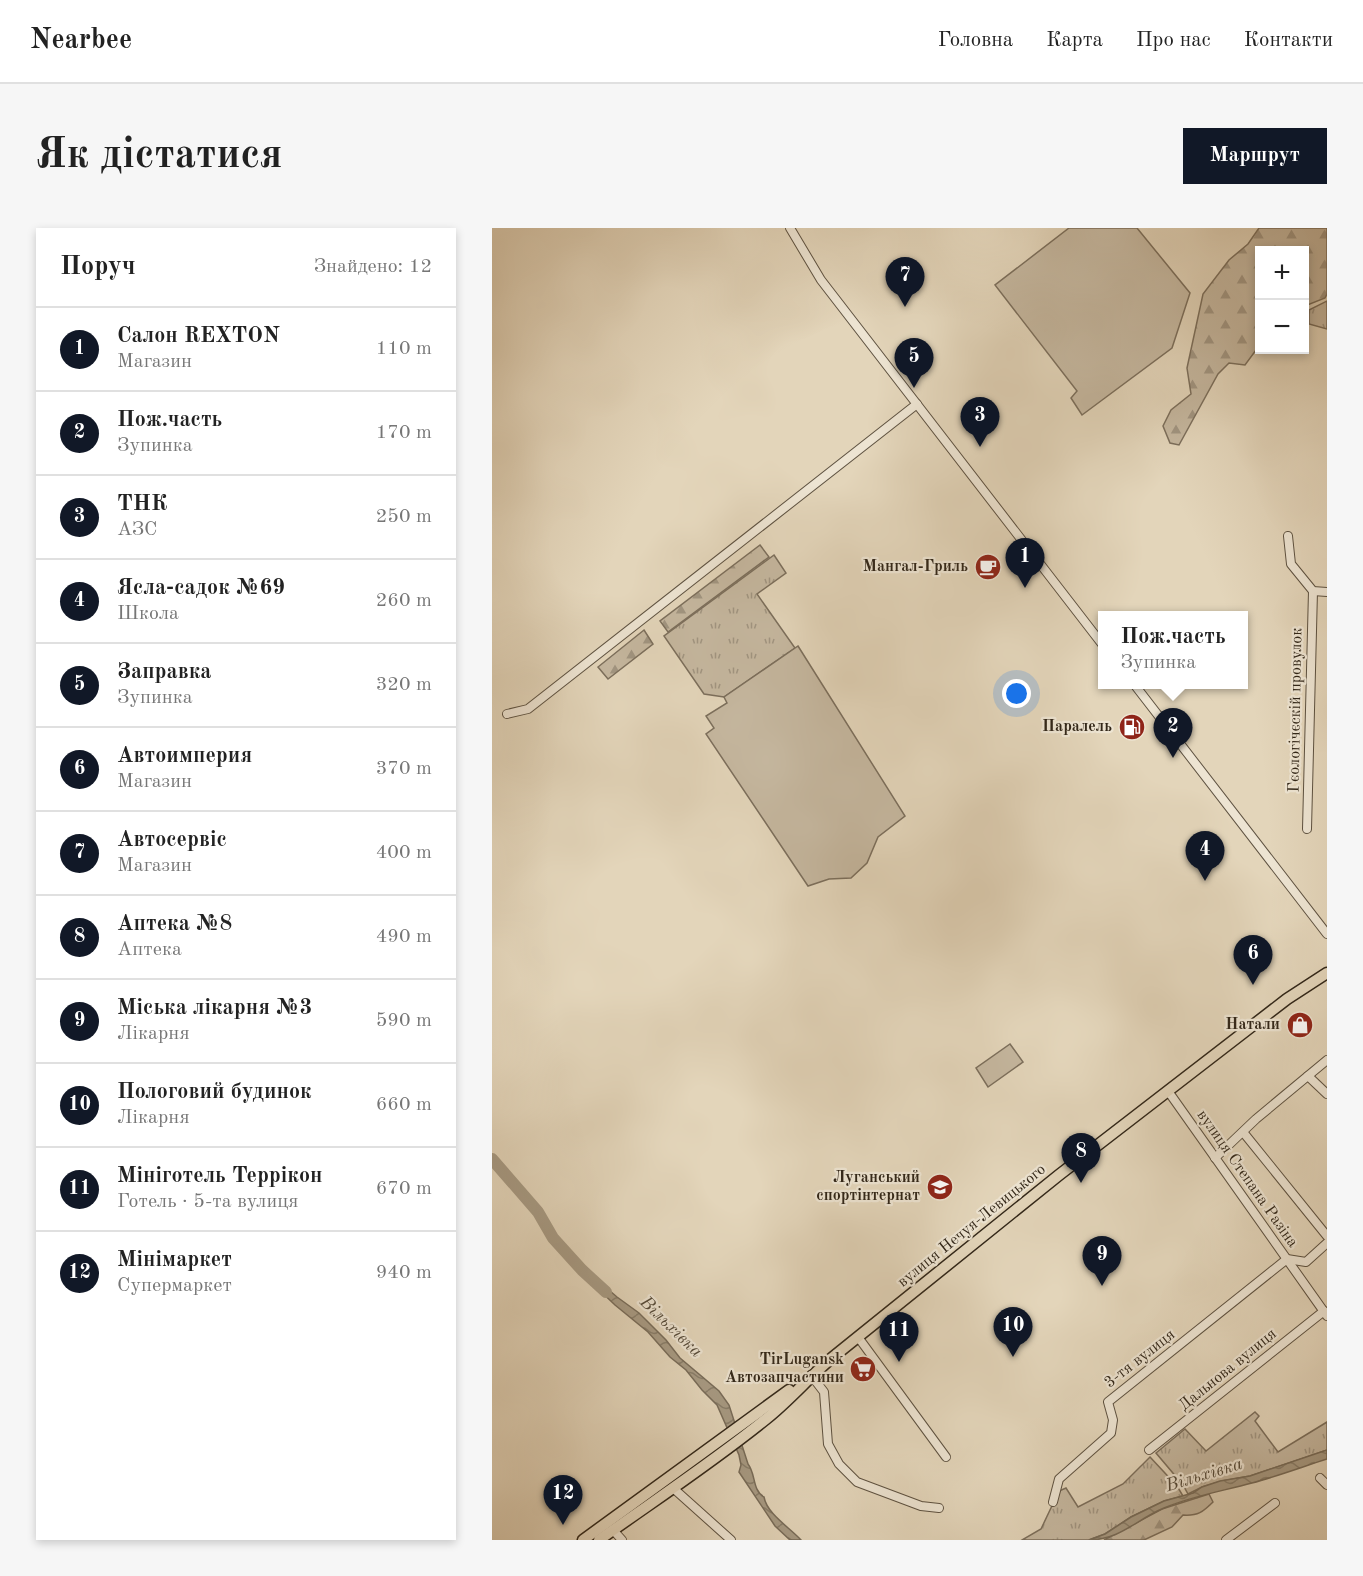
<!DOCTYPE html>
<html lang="uk">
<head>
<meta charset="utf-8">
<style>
  body { margin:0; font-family:"Old Standard TT",serif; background:#f6f6f6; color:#222 }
  .controls { position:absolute; right:18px; top:18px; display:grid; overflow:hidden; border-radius:0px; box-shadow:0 3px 9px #0003 }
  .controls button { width:54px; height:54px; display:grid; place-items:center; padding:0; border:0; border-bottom:2px solid #e0e0e0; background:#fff; color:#222; font:30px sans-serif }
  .you { position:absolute; left:525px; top:466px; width:21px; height:21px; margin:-15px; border:4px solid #fff; border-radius:50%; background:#1a73e8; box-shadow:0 0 0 9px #1a73e833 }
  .badge { display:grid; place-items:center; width:39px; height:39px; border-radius:50%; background:#111827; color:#fff; font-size:20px; font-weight:700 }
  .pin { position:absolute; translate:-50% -50px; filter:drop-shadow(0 2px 3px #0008) }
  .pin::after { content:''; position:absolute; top:32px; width:21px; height:18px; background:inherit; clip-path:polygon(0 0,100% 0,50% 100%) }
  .popup { position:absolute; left:606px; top:383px; width:150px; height:78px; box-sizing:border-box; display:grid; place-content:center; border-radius:0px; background:#fff; filter:drop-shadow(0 2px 4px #0005); font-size:20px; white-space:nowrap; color:#767676 }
  .popup b { font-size:22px; color:#222 }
  .popup::after { content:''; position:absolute; left:50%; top:100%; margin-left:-12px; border:12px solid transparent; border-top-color:#fff }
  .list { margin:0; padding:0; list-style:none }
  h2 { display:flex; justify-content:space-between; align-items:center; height:78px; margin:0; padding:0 24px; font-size:26px }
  h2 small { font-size:20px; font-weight:400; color:#767676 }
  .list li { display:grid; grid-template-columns:39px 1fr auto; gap:18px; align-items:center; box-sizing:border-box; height:84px; padding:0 24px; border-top:2px solid #e0e0e0 }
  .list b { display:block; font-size:22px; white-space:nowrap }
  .list p { margin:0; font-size:20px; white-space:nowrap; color:#767676 }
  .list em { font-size:20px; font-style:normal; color:#767676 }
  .map { position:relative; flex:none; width:835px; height:1312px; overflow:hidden; border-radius:0px }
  header { display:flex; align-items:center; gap:36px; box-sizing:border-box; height:84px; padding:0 30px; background:#fff; border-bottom:2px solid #e0e0e0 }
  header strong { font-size:28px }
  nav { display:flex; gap:33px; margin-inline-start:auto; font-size:21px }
  .intro { display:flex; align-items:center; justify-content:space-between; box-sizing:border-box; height:144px; padding:0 36px }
  h1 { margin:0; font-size:42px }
  .button { padding:15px 27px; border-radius:0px; background:#111827; color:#fff; font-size:21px; font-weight:700 }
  main { display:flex; gap:36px; padding:0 36px }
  aside { flex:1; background:#fff; border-radius:0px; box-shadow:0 3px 9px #0003 }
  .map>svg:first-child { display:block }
</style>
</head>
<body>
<header>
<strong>Nearbee</strong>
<nav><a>Головна</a><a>Карта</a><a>Про нас</a><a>Контакти</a></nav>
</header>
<div class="intro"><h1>Як дістатися</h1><a class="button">Маршрут</a></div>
<main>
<aside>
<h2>Поруч<small>Знайдено: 12</small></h2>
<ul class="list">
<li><span class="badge">1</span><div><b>Салон REXTON</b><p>Магазин</p></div><em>110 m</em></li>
<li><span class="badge">2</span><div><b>Пож.часть</b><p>Зупинка</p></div><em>170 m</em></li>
<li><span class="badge">3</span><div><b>ТНК</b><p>АЗС</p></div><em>250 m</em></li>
<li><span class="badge">4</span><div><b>Ясла-садок №69</b><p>Школа</p></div><em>260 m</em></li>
<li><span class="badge">5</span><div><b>Заправка</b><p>Зупинка</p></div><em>320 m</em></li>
<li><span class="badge">6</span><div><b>Автоимперия</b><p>Магазин</p></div><em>370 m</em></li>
<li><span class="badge">7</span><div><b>Автосервіс</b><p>Магазин</p></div><em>400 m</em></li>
<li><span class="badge">8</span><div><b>Аптека №8</b><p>Аптека</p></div><em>490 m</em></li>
<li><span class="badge">9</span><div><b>Міська лікарня №3</b><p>Лікарня</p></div><em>590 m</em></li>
<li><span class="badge">10</span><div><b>Пологовий будинок</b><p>Лікарня</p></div><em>660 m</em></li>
<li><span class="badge">11</span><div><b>Мініготель Террікон</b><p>Готель · 5-та вулиця</p></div><em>670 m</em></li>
<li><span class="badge">12</span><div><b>Мінімаркет</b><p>Супермаркет</p></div><em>940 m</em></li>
</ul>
</aside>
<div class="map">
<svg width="835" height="1312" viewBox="0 0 835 1312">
  <defs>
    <pattern id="grass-tufts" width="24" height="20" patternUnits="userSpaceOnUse" patternTransform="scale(1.5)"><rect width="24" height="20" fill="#c5b79f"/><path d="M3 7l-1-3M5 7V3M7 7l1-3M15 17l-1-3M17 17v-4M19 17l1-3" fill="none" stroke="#a19581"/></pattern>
    <pattern id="forest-firs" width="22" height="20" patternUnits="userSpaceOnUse" patternTransform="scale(1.5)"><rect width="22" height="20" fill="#c5b79f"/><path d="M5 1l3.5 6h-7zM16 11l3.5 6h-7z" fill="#a19581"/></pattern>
    <pattern id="water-waves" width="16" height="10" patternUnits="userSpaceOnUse" patternTransform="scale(1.5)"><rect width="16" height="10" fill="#a79a83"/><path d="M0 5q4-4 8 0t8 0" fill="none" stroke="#897e6a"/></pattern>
  </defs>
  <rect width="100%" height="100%" fill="#e3d5ba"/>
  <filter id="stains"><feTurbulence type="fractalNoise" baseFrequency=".00333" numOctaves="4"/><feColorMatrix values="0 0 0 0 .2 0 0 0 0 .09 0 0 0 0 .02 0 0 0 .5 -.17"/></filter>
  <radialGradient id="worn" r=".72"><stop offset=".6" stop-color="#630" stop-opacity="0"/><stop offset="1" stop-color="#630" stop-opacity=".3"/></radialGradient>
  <g fill="url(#grass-tufts)" stroke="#7c6f5c" stroke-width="1.5">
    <polygon points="835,73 835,101 817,96 817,82"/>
    <polygon points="282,327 294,345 265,366 303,420 232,469 212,466 172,408"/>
    <polygon points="763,1184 767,1188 763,1193 786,1224 835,1194 835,1222 758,1248 730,1253 710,1259 696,1266 691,1257 664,1225 693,1201 714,1223"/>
    <polygon points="658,1229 685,1258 691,1268 672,1273 639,1289 613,1306 597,1312 530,1312 549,1301 567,1263 574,1260 586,1279 631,1256"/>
  </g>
  <g fill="url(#forest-firs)" stroke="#7c6f5c" stroke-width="1.5">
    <polygon points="767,0 835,0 835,66 833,70 813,78 812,22 768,22 767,118 753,137 737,135 726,146 687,217 678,215 671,198 679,182 699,166 695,140 711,66 737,32 756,16"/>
    <polygon points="268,317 277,329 176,404 168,393"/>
    <polygon points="152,402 161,416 116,451 106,439"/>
    <path d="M717 1266 721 1274C711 1284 706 1288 691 1287L680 1299 652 1312H612L670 1281Z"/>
  </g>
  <g fill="#c5b79f" stroke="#7c6f5c" stroke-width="1.5">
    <polygon points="577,0 645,0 698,65 680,120 590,187 579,170 585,163 503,57"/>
    <polygon points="306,418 413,588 386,609 375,635 359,650 337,651 316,658 214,506 222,500 214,488 235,475 232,469"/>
    <polygon points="518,816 531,834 496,859 484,840"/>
  </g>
  <g fill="url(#water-waves)" stroke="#786c59" stroke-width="1.5">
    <path d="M104 1051 125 1069 147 1085 174 1112 188 1130 227 1163 237 1177 256 1236C264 1246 260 1262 272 1269 275 1286 297 1299 309 1312H298L283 1298 247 1244 249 1237 247 1227 225 1177 210 1162 194 1142 178 1129 156 1104 123 1077 100 1055Z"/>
    <path d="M835 1222V1231C810 1239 786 1248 760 1255 731 1263 700 1268 672 1280 645 1291 628 1312 597 1312L613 1306 639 1289 672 1273 701 1265 710 1259 728 1253 758 1248Z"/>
  </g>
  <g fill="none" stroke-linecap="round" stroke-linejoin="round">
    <polyline stroke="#a79a83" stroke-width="12" points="0,931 46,984 61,1010 90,1042 114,1064"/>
    <defs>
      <g id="minor">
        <polyline points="298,0 329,52 610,416"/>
        <polyline points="796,308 799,336 821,363 835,364"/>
        <polyline points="642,456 835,706"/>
        <polyline points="15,486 36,481 425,176"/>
        <polyline points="815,601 821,363"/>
        <polyline points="816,848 835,866"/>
        <polyline points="676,863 835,1088"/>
        <polyline points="751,904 835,1008"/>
        <polyline points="723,930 764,891 835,832"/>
        <polyline points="366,1109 454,1229"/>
        <polyline points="319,1147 332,1164 336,1216 347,1236 365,1254 429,1278 447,1280"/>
        <polyline points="657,1222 832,1083"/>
        <polyline points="828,1250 835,1257"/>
        <polyline points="181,1260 239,1312"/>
        <polyline points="561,1274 567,1251 619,1205 621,1192 616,1174 795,1031 814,1034 835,1015"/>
        <polyline points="121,1302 130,1312"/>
        <polyline points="734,1312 783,1275"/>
      </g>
      <g id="major">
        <polyline points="91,1312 297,1162"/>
        <path d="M107 1312C163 1272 221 1234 274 1191 298 1172 318 1148 341 1129L567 947 795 771 835 745"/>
      </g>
    </defs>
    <use href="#minor" stroke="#5e5241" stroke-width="10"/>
    <use href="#major" stroke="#322719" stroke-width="13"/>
    <use href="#minor" stroke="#ede4d2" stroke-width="8"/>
    <use href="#major" stroke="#e3d5ba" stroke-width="10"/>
  </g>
  <defs>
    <symbol id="cafe-disc" viewBox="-11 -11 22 22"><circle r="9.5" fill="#8f2418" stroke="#ede4d2"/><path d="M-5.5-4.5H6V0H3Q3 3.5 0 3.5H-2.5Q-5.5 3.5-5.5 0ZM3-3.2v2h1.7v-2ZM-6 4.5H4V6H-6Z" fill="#fff"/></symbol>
    <symbol id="fuel-disc" viewBox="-11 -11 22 22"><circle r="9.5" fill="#8f2418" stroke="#ede4d2"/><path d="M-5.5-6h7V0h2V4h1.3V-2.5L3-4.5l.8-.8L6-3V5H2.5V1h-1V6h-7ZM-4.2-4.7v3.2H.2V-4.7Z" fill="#fff"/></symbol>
    <symbol id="shop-disc" viewBox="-11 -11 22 22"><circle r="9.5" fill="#8f2418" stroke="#ede4d2"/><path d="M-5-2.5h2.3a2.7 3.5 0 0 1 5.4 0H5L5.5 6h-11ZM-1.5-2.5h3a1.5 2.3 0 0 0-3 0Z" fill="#fff"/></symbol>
    <symbol id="school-disc" viewBox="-11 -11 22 22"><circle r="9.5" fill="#8f2418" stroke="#ede4d2"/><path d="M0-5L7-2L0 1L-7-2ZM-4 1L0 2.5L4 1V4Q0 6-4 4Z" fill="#fff"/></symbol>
    <symbol id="supermarket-disc" viewBox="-11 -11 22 22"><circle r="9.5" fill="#8f2418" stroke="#ede4d2"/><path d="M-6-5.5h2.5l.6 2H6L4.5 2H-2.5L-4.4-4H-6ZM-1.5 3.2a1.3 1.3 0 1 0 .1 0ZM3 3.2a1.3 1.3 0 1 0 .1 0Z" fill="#fff"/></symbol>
  </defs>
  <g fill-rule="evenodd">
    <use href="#cafe-disc" x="481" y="324" width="30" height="30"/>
    <use href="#fuel-disc" x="625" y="484" width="30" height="30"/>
    <use href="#shop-disc" x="793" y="782" width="30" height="30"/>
    <use href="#school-disc" x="433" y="944" width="30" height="30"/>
    <use href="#supermarket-disc" x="356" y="1126" width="30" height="30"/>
  </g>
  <g text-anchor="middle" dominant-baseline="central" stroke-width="4.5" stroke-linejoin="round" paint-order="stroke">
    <g font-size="16" font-weight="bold" fill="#322719" stroke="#ede4d2" text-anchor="end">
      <text x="476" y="339">Мангал-Гриль</text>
      <text x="620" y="499">Паралель</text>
      <text x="788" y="797">Натали</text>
      <text x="428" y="950">Луганський<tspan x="428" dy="18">спортінтернат</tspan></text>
      <text x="352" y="1132">TirLugansk<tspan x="352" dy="18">Автозапчастини</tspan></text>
    </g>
    <g font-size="16" fill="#322719" stroke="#ede4d2">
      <text transform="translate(804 482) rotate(-89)">Гєологічєскій провулок</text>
      <text transform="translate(755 951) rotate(55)">вулиця Степана Разіна</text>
      <text transform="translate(480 998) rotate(-39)">вулиця Нечуя-Левицького</text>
      <text transform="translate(648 1131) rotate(-38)">3-тя вулиця</text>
      <text transform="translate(736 1142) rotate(-39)">Дальнова вулиця</text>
    </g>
    <g font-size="18" font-style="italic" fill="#554a39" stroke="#ede4d2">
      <text transform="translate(179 1099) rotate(44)">Вільхівка</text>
      <text transform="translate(712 1247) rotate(-17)">Вільхівка</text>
    </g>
  </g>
  <rect width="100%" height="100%" filter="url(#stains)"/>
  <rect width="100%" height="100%" fill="url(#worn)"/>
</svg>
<div class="controls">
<button>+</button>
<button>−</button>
</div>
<div class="you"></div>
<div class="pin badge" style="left:533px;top:360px">1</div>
<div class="pin badge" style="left:681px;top:530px">2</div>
<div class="popup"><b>Пож.часть</b>Зупинка</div>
<div class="pin badge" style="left:488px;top:219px">3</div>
<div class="pin badge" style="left:713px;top:653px">4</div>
<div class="pin badge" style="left:422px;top:160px">5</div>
<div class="pin badge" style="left:761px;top:757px">6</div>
<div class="pin badge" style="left:413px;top:79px">7</div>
<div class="pin badge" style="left:589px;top:955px">8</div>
<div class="pin badge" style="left:610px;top:1058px">9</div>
<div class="pin badge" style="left:521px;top:1129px">10</div>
<div class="pin badge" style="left:407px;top:1134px">11</div>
<div class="pin badge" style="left:71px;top:1297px">12</div>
</div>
</main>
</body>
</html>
